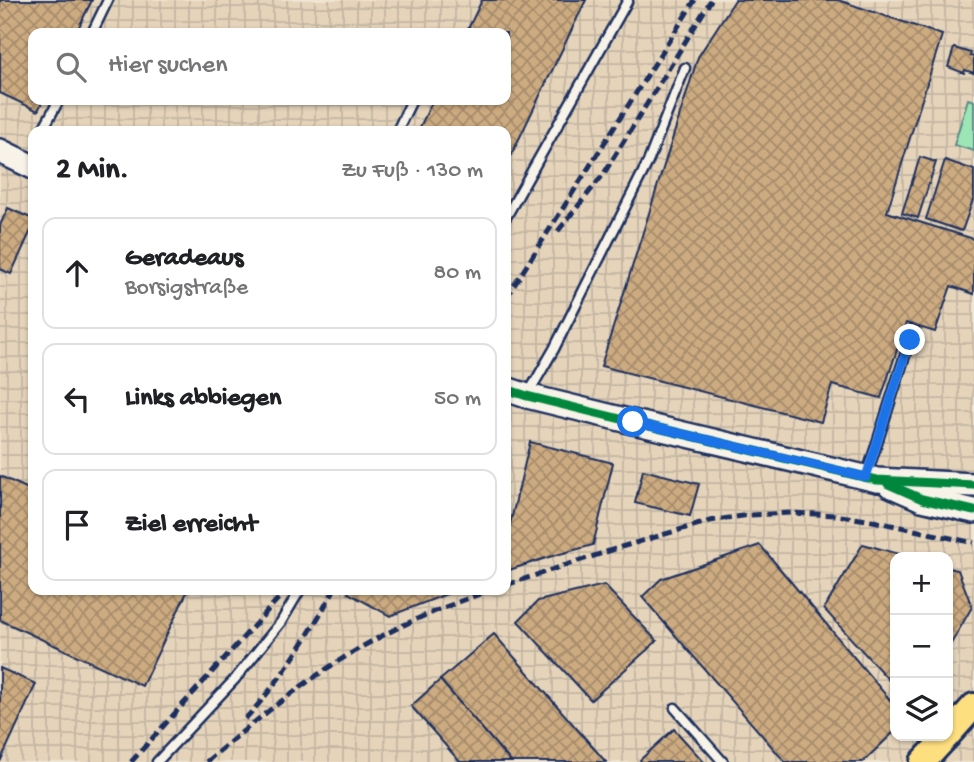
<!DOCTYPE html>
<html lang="de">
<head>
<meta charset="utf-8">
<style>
  body { margin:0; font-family:"Gochi Hand",sans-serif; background:#f2f2f2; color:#202124 }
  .controls { position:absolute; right:21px; bottom:21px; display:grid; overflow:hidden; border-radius:14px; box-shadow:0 2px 5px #0004 }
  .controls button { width:63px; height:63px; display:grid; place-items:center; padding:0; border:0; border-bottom:2px solid #e0e0e0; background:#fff; color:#202124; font:35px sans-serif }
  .stop { position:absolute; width:21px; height:21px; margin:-16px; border:5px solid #1a73e8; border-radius:50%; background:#fff }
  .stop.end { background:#1a73e8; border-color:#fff; box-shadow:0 2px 7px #0008 }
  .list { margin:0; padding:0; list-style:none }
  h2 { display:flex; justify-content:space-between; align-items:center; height:91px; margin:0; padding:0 28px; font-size:30px }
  h2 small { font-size:23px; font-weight:400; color:#757577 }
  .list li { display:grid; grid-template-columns:46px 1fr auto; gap:21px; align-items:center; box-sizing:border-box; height:112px; margin:0 14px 14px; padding:0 14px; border:2px solid #e0e0e0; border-radius:14px }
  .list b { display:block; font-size:26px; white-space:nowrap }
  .list p { margin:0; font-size:23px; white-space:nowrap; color:#757577 }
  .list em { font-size:23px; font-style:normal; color:#757577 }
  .icon { flex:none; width:38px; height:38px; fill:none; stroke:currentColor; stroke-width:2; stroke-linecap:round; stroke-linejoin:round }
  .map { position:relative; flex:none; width:974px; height:762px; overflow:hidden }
  .search { position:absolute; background:#fff; box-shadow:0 2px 5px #0004; left:28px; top:28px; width:483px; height:77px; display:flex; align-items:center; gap:18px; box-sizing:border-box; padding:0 24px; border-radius:14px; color:#757577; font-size:26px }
  .panel { position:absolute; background:#fff; box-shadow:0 2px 5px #0004; left:28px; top:126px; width:483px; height:469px; border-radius:14px }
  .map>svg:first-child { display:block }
</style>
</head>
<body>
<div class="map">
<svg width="974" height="762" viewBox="0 0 974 762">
  <defs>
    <pattern id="industrial-grid" width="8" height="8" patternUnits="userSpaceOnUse" patternTransform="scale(1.75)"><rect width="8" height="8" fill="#e5d4ba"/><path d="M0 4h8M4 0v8" fill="none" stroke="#c4b6a2"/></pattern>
    <pattern id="building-cross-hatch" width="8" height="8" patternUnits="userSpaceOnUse" patternTransform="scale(1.75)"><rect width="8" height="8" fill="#cdab80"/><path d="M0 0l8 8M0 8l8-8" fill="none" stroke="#a68c6c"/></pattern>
  </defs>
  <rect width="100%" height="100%" fill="#efe5d3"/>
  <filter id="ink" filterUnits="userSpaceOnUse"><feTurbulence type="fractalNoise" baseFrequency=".0143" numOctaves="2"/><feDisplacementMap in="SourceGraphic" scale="14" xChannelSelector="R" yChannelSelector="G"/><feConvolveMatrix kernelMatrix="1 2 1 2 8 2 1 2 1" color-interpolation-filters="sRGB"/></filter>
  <g filter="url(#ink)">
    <path fill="url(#industrial-grid)" fill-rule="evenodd" d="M0 0H974V762H0ZM33 33H506V100H33ZM33 131H506V590H33ZM895 557H948V736H895Z"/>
    <polygon fill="#9ce5b4" stroke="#5c8a89" stroke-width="2" points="968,99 974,101 974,151 954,145"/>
    <g fill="url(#building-cross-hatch)" stroke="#1b2f5e" stroke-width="2">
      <polygon points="0,0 92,0 76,33 33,33 33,100 43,100 38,111 0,93"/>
      <polygon points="482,0 586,0 506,166 506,131 418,131 433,100 506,100 506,33 466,33"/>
      <polygon points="735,0 838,0 942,35 887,212 974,239 974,294 951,286 935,332 906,323 881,398 832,385 821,422 601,366 698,57"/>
      <polygon points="954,48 971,53 970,56 974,57 974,73 965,70 964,73 948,67"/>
      <polygon points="920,157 936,162 918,218 902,213"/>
      <polygon points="945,160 974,170 974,197 962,231 926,219"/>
      <polygon points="8,208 33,219 33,226 11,274 0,269 0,225"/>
      <polygon points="530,442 613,463 593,545 549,557 506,571 506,541"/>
      <polygon points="643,470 699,484 690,516 635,503"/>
      <polygon points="0,476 33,491 33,590 188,590 142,686 0,620"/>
      <polygon points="863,544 910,557 895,557 895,687 824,609"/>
      <polygon points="760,545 895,706 895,731 863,762 785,762 642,597 661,579"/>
      <polygon points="948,568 958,570 972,607 948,649"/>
      <polygon points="604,585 657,641 591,700 518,621 538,601"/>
      <polygon points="350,590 457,590 390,616 348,593"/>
      <polygon points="494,634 606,762 511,762 440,680"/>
      <polygon points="0,668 36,684 0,762"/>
      <polygon points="440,680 511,762 460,762 411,706"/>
      <polygon points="674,729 704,762 641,762 640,760"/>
    </g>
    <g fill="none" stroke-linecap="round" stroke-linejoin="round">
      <defs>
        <g id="service">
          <polyline points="92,33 108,0"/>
          <polyline points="42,131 59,100"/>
          <polyline points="397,131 412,100"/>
          <polyline points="506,217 628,0"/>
          <polyline points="528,394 554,349 648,162 685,68"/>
          <polyline points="867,474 910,340"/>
          <polyline points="675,708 723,762"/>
          <polyline points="157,762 235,679 281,622 300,590"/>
        </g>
        <g id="secondary">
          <polyline points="0,151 33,167"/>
          <polyline points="506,389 527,396 633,422 877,480 974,485"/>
          <polyline points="890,485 922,499 974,511"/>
        </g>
        <g id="primary">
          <polyline points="948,735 974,706"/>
          <polyline points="923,762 947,736"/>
        </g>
      </defs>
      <use href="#service" stroke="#1b2f5e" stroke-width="13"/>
      <use href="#secondary" stroke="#1b2f5e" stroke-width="28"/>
      <use href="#primary" stroke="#1b2f5e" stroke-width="30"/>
      <use href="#service" stroke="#f7f3e8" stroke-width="8"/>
      <use href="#secondary" stroke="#f7f3e8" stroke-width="23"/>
      <use href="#primary" stroke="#fedf80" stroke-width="24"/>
      <g stroke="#1b2f5e" stroke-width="5" stroke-dasharray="10 5" stroke-linecap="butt">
        <polyline points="558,231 603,175 711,0"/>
        <polyline points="506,298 695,0"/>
        <polyline points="506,585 621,547 710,521 749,515 792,513 835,515 873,521 974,543"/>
        <path d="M245 719C282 680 308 636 334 590"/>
        <polyline points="131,762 286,590"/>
        <path d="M206 762C268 710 332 658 406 624 434 611 463 600 491 590"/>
      </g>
      <defs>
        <g id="cycleway">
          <polyline points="506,389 527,396 633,422 877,480 974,485"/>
          <polyline points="888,484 922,499 974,511"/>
        </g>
      </defs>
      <use href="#cycleway" stroke="#f7f3e8" stroke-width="13"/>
      <use href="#cycleway" stroke="#00873e" stroke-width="9"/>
    </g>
  </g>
  <g fill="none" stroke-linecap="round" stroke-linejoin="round" filter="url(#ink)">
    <polyline stroke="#1a73e8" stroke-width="9" points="633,422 866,477 910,340"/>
  </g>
</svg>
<div class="controls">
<button>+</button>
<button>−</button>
<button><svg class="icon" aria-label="layers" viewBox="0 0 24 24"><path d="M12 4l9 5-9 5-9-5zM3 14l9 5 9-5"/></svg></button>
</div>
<div class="stop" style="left:633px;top:422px"></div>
<div class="stop end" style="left:910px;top:340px"></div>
<div class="search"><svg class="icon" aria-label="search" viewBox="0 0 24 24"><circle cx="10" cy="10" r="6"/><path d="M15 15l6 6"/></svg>Hier suchen</div>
<section class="panel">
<h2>2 Min.<small>Zu Fuß · 130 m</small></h2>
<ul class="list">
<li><svg class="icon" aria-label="ahead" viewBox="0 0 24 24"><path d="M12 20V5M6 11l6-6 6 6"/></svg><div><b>Geradeaus</b><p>Borsigstraße</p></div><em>80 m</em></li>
<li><svg class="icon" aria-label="left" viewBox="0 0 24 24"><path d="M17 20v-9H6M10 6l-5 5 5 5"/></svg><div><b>Links abbiegen</b></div><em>50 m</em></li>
<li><svg class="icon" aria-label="arrive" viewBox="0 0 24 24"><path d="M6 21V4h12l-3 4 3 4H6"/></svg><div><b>Ziel erreicht</b></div></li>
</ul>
</section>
</div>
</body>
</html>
